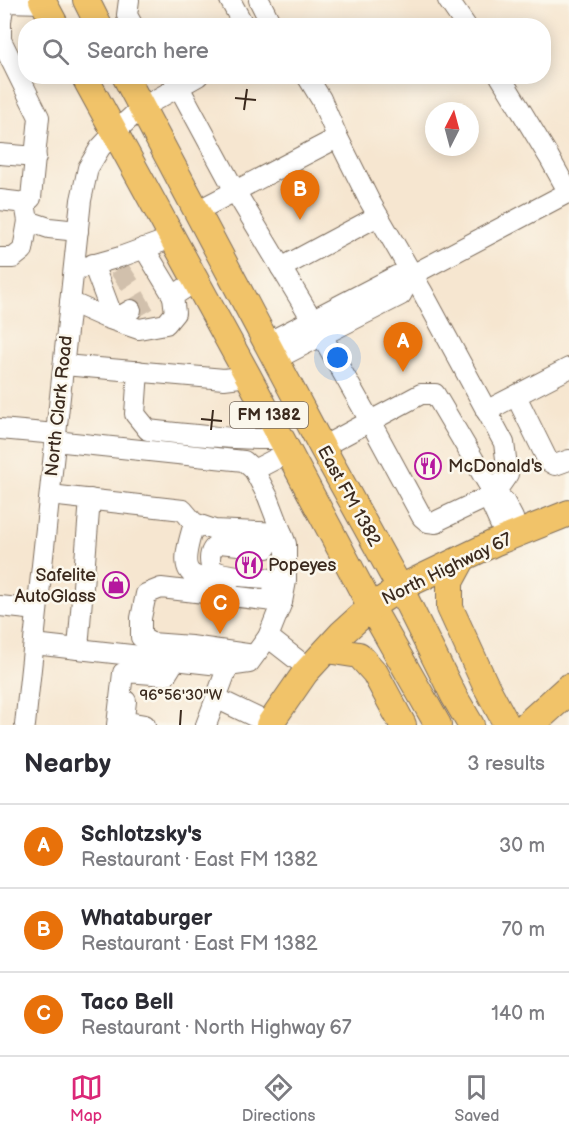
<!DOCTYPE html>
<html lang="en">
<head>
<meta charset="utf-8">
<style>
  body { margin:0; font-family:"Balsamiq Sans",sans-serif; background:#f2f2f3; color:#2b2b33 }
  .compass { position:absolute; left:425px; top:102px; width:54px; height:54px; border-radius:50%; background:#fff; box-shadow:0 3px 15px #0003; rotate:6deg }
  .you { position:absolute; left:338px; top:358px; width:21px; height:21px; margin:-15px; border:4px solid #fff; border-radius:50%; background:#1a73e8; box-shadow:0 0 0 9px #1a73e833 }
  .badge { display:grid; place-items:center; width:39px; height:39px; border-radius:50%; background:#db2777; color:#fff; font-size:20px; font-weight:700 }
  .pin { position:absolute; translate:-50% -50px; filter:drop-shadow(0 2px 3px #0008) }
  .pin::after { content:''; position:absolute; top:32px; width:21px; height:18px; background:inherit; clip-path:polygon(0 0,100% 0,50% 100%) }
  .list { margin:0; padding:0; list-style:none }
  h2 { display:flex; justify-content:space-between; align-items:center; height:78px; margin:0; padding:0 24px; font-size:26px }
  h2 small { font-size:20px; font-weight:400; color:#7c7c81 }
  .list li { display:grid; grid-template-columns:39px 1fr auto; gap:18px; align-items:center; box-sizing:border-box; height:84px; padding:0 24px; border-top:2px solid #e1e1e2 }
  .list b { display:block; font-size:22px; white-space:nowrap }
  .list p { margin:0; font-size:20px; white-space:nowrap; color:#7c7c81 }
  .list em { font-size:20px; font-style:normal; color:#7c7c81 }
  .icon { flex:none; width:33px; height:33px; fill:none; stroke:currentColor; stroke-width:2; stroke-linecap:round; stroke-linejoin:round }
  .map { position:relative; flex:none; width:569px; height:725px; overflow:hidden }
  .search { position:absolute; background:#fff; box-shadow:0 3px 15px #0003; left:18px; right:18px; top:18px; height:66px; display:flex; align-items:center; gap:15px; box-sizing:border-box; padding:0 21px; border-radius:24px; color:#7c7c81; font-size:22px }
  .sheet { height:330px; background:#fff }
  nav { display:flex; justify-content:space-around; align-items:center; box-sizing:border-box; height:84px; border-top:2px solid #e1e1e2; background:#fff; font-size:16px; color:#7c7c81 }
  nav a { display:grid; justify-items:center; gap:3px }
  nav .on { color:#db2777 }
  .map>svg:first-child { display:block }
</style>
</head>
<body>
<div class="map">
<svg width="569" height="725" viewBox="0 0 569 725">
  <rect width="100%" height="100%" fill="#fbf7ec"/>
  <filter id="ink" filterUnits="userSpaceOnUse"><feTurbulence type="fractalNoise" baseFrequency=".0167" numOctaves="2"/><feDisplacementMap in="SourceGraphic" scale="12" xChannelSelector="R" yChannelSelector="G"/><feConvolveMatrix kernelMatrix="1 2 1 2 8 2 1 2 1" color-interpolation-filters="sRGB"/></filter>
  <filter id="wash" filterUnits="userSpaceOnUse"><feTurbulence type="fractalNoise" baseFrequency=".008" numOctaves="4" result="noise"/><feDisplacementMap in="SourceGraphic" scale="24" xChannelSelector="R" yChannelSelector="G"/><feGaussianBlur stdDeviation="1.35" result="paint"/><feColorMatrix in="noise" values="0 0 0 0 0 0 0 0 0 0 0 0 0 0 0 0 0 1.4 0 .05"/><feComposite in="paint" operator="in"/></filter>
  <g filter="url(#wash)">
    <rect width="100%" height="100%" fill="#f6e6d0"/>
  </g>
  <g filter="url(#ink)">
    <g fill="none" stroke-linecap="round" stroke-linejoin="round">
      <g stroke="#d1c0ac" stroke-width="20" stroke-dasharray="20 10" stroke-linecap="butt">
        <polyline points="116,282 140,266"/>
        <polyline points="131,310 157,295"/>
      </g>
      <defs>
        <g id="minor">
          <polyline points="129,0 127,15 133,26"/>
          <polyline points="230,0 244,26"/>
          <polyline points="259,0 272,26"/>
          <polyline points="448,0 466,26"/>
          <polyline points="1,21 1,40 39,117 31,198 25,203"/>
          <polyline points="0,22 1,21 4,2 44,3"/>
          <polyline points="173,76 235,191 322,336 370,421 422,517 428,522 436,523 439,520 494,494"/>
          <polyline points="307,76 321,99 337,136 369,200 423,293 504,443 508,474 494,494 492,506 500,524 510,527 514,535"/>
          <polyline points="500,76 549,157 569,193"/>
          <polyline points="0,154 36,157"/>
          <polyline points="0,200 25,203 28,221 49,228 78,231"/>
          <polyline points="197,211 337,138"/>
          <polyline points="144,248 173,296"/>
          <polyline points="0,258 13,258 23,250 28,221"/>
          <polyline points="93,264 114,320 131,310"/>
          <polyline points="281,268 378,216"/>
          <polyline points="74,270 120,257 172,238"/>
          <polyline points="70,302 104,317 139,329 166,324 175,313 173,296 196,281"/>
          <polyline points="267,343 396,276 412,275 569,192"/>
          <polyline points="276,359 401,295 412,275"/>
          <polyline points="64,365 224,379 248,376"/>
          <path d="M138 371 135 414 148 430C193 435 237 440 282 439"/>
          <polyline points="516,396 548,461 555,465 569,460"/>
          <polyline points="486,411 569,368"/>
          <polyline points="0,429 56,434"/>
          <polyline points="55,441 244,461 254,470 289,452"/>
          <polyline points="322,447 421,394 435,394 494,494 504,501 513,518 510,527"/>
          <polyline points="50,495 183,510 194,523 214,530 282,533"/>
          <polyline points="90,499 78,649 228,666"/>
          <path d="M194 523C191 536 180 563 191 573 198 579 219 580 228 581"/>
          <path d="M270 533V541L266 548 220 543C213 547 210 551 210 559 210 562 210 565 212 568 221 578 257 576 271 579L272 581 273 586"/>
          <polyline points="0,606 37,610"/>
          <polyline points="268,637 309,669"/>
          <polyline points="34,644 78,649"/>
          <polyline points="254,655 191,646 151,643 141,637 141,618 146,594 161,588 282,602"/>
          <polyline points="216,698 270,724"/>
          <polyline points="126,701 124,718 128,722 145,725"/>
          <polyline points="25,725 81,200 88,168 100,148 115,132 141,108 198,76"/>
          <polyline points="117,725 123,673 126,672 166,675 171,667 171,660"/>
          <polyline points="206,725 228,666 249,663 268,637 282,602 286,581 286,544 268,497 254,470"/>
        </g>
        <g id="major">
          <polyline points="42,0 56,26"/>
          <polyline points="86,0 99,26"/>
          <polyline points="84,76 248,376 371,607 438,725"/>
          <polyline points="125,76 322,447 400,588 454,696 471,725"/>
          <polyline points="463,558 450,582 450,608 485,684 507,725"/>
          <polyline points="327,650 359,655 375,673 403,725"/>
          <polyline points="269,725 305,673 341,634 371,607 400,588 494,543 569,513"/>
        </g>
        <polyline id="highway" points="529,725 569,689"/>
      </defs>
      <use href="#minor" stroke="#7c6c5c" stroke-width="22"/>
      <use href="#major" stroke="#7c6c5c" stroke-width="28"/>
      <use href="#highway" stroke="#7c6c5c" stroke-width="32"/>
      <use href="#minor" stroke="#fff" stroke-width="20"/>
      <use href="#major" stroke="#f1c369" stroke-width="26"/>
      <use href="#highway" stroke="#f1c369" stroke-width="30"/>
    </g>
  </g>
  <path fill="none" stroke="#3b2a1e" stroke-width="2" d="M235 98 256 100M244 110 247 89M201 419 222 421M211 430 213 410M180 725 181 710"/>
  <defs>
    <symbol id="restaurant-ring" viewBox="-11 -11 22 22"><circle r="9.5" fill="#fbf7ec" stroke="#b5179e" stroke-width="1.5"/><path d="M-5-6h1v4h1v-4h1v4h1v-4h1v5L-1.5 .5V6h-2V.5L-5-1ZM5-6V6H3V1.5H1.5Q1.5-4 5-6Z" fill="#b5179e"/></symbol>
    <symbol id="shop-ring" viewBox="-11 -11 22 22"><circle r="9.5" fill="#fbf7ec" stroke="#b5179e" stroke-width="1.5"/><path d="M-5-2.5h2.3a2.7 3.5 0 0 1 5.4 0H5L5.5 6h-11ZM-1.5-2.5h3a1.5 2.3 0 0 0-3 0Z" fill="#b5179e"/></symbol>
  </defs>
  <g fill-rule="evenodd">
    <use href="#restaurant-ring" x="413" y="451" width="30" height="30"/>
    <use href="#restaurant-ring" x="234" y="550" width="30" height="30"/>
    <use href="#shop-ring" x="101" y="570" width="30" height="30"/>
  </g>
  <g text-anchor="middle" dominant-baseline="central" stroke-width="5" stroke-linejoin="round" paint-order="stroke">
    <rect fill="#fbf7ec" stroke="#75685c" stroke-width="1.5" x="230" y="402" width="78" height="26" rx="4.5"/>
    <g font-size="16" font-weight="bold" fill="#3b2a1e">
      <text x="269" y="415">FM 1382</text>
    </g>
    <g font-size="18" fill="#3b2a1e" stroke="#fbf7ec">
      <text transform="translate(59 406) rotate(-84)">North Clark Road</text>
      <text transform="translate(349 496) rotate(61)">East FM 1382</text>
      <text transform="translate(447 569) rotate(-26)">North Highway 67</text>
    </g>
    <g font-size="18" fill="#3b2a1e" stroke="#fbf7ec" text-anchor="start">
      <text x="448" y="466">McDonald's</text>
      <text x="268" y="565">Popeyes</text>
      <text x="96" y="575" text-anchor="end">Safelite<tspan x="96" dy="21">AutoGlass</tspan></text>
    </g>
  </g>
  <g font-size="15" text-anchor="middle" fill="#3b2a1e" stroke="#fbf7ec" stroke-width="5" stroke-linejoin="round" paint-order="stroke">
    <text x="181" y="700">96°56'30"W</text>
  </g>
</svg>
<svg class="compass" viewBox="-18 -18 36 36"><path d="M0-13l5 13h-10z" fill="#e53935"/><path d="M0 13l5-13h-10z" fill="#7c7c81"/></svg>
<div class="you"></div>
<div class="pin badge" style="left:403px;top:372px;background:#e8710a">A</div>
<div class="pin badge" style="left:300px;top:220px;background:#e8710a">B</div>
<div class="pin badge" style="left:220px;top:634px;background:#e8710a">C</div>
<div class="search"><svg class="icon" aria-label="search" viewBox="0 0 24 24"><circle cx="10" cy="10" r="6"/><path d="M15 15l6 6"/></svg>Search here</div>
</div>
<section class="sheet">
<h2>Nearby<small>3 results</small></h2>
<ul class="list">
<li><span class="badge" style="background:#e8710a">A</span><div><b>Schlotzsky's</b><p>Restaurant · East FM 1382</p></div><em>30 m</em></li>
<li><span class="badge" style="background:#e8710a">B</span><div><b>Whataburger</b><p>Restaurant · East FM 1382</p></div><em>70 m</em></li>
<li><span class="badge" style="background:#e8710a">C</span><div><b>Taco Bell</b><p>Restaurant · North Highway 67</p></div><em>140 m</em></li>
</ul>
</section>
<nav>
<a class="on"><svg class="icon" aria-label="map" viewBox="0 0 24 24"><path d="M3 6l6-2 6 2 6-2v14l-6 2-6-2-6 2zM9 4v14M15 6v14"/></svg>Map</a>
<a><svg class="icon" aria-label="directions" viewBox="0 0 24 24"><path d="M12 3l9 9-9 9-9-9zM9 14v-3h6M13 9l2 2-2 2"/></svg>Directions</a>
<a><svg class="icon" aria-label="saved" viewBox="0 0 24 24"><path d="M7 4h10v16l-5-4-5 4z"/></svg>Saved</a>
</nav>
</body>
</html>
